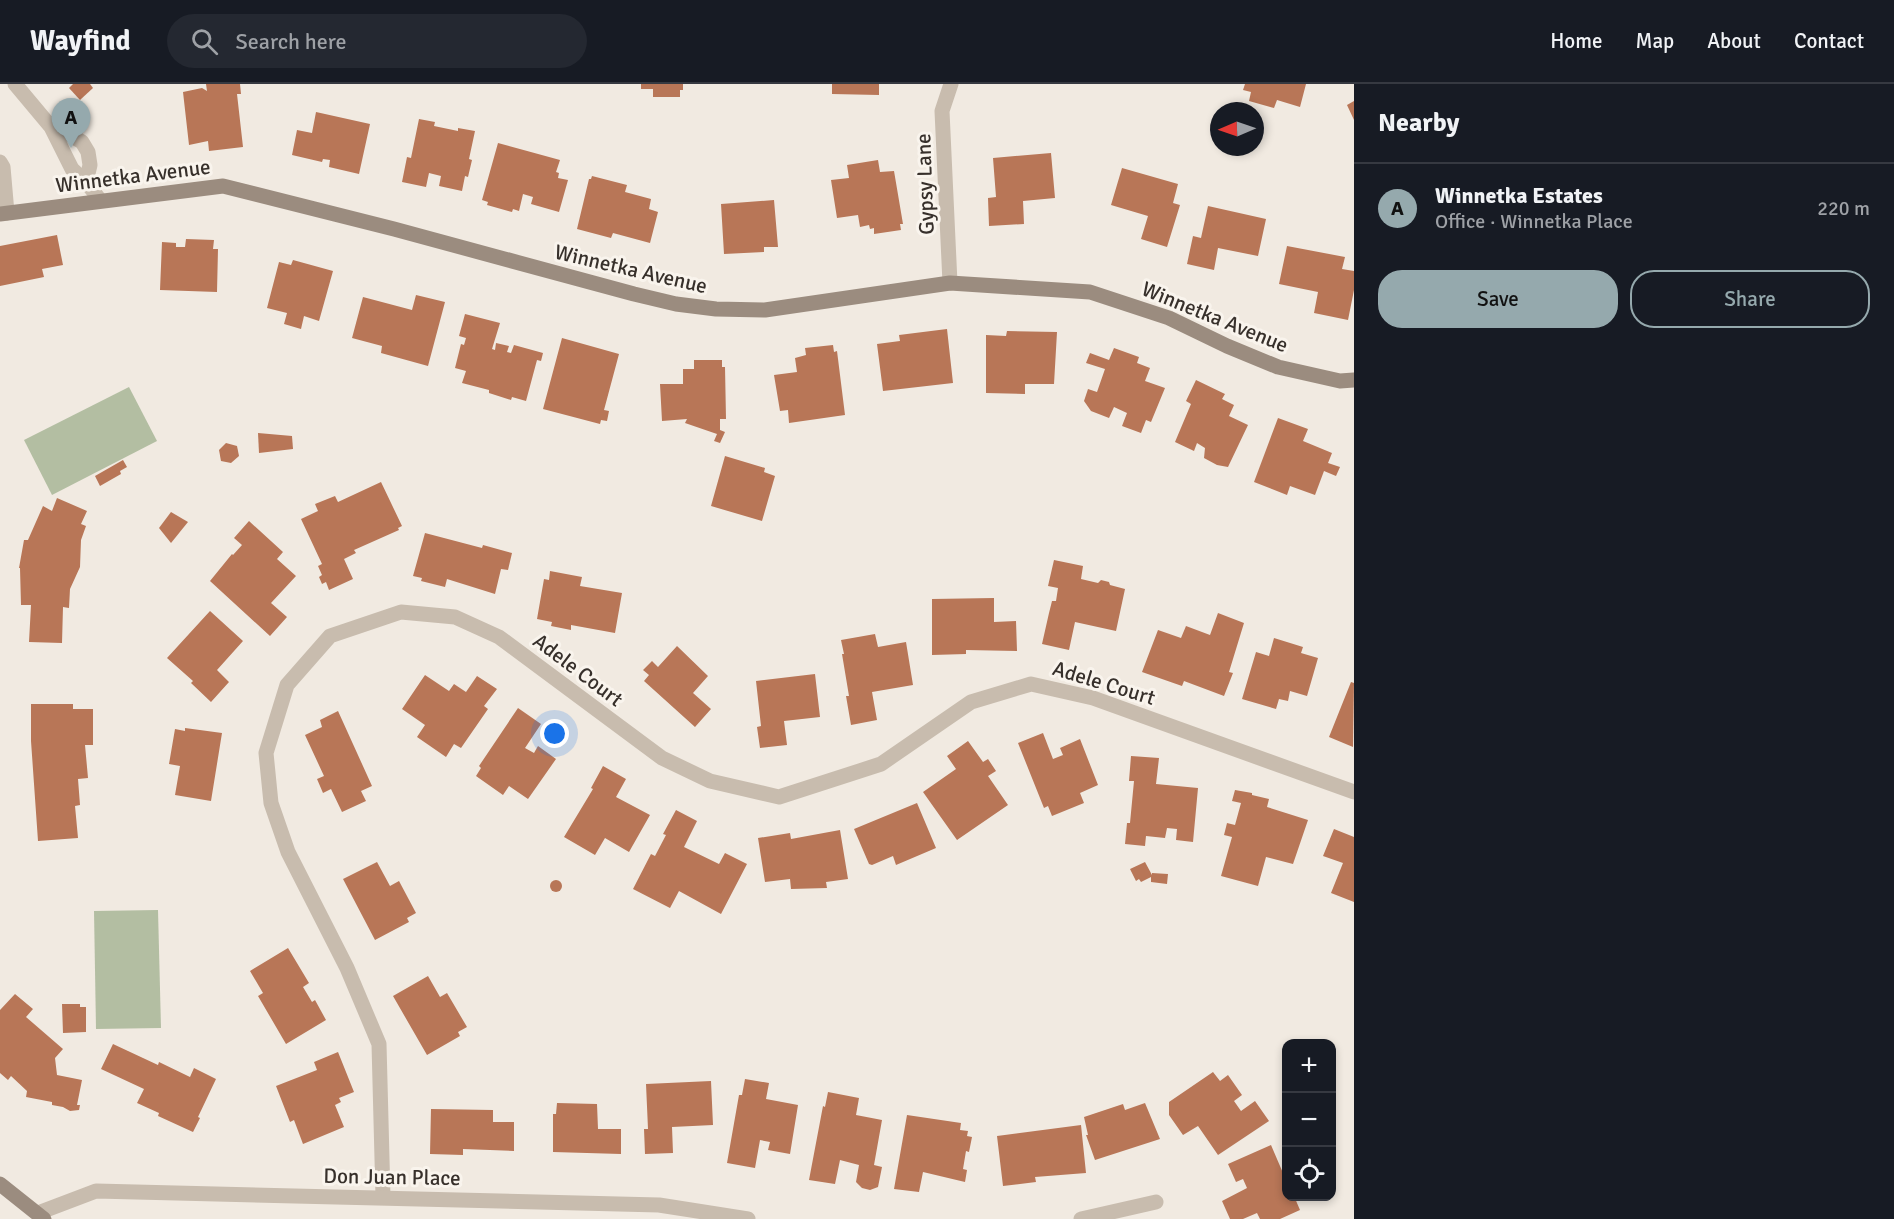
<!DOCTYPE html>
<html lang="en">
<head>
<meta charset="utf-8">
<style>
  body { margin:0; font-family:Signika,sans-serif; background:#242831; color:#f1f3f6 }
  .controls { position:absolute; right:18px; bottom:18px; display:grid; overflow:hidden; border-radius:12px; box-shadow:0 3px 9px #0003 }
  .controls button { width:54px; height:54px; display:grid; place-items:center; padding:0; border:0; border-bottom:2px solid #363941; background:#171b24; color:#f1f3f6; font:30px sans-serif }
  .compass { position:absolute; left:1210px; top:18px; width:54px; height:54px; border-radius:50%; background:#171b24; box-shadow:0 3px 9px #0003; rotate:268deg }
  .you { position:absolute; left:555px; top:650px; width:21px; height:21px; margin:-15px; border:4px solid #fff; border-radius:50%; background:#1a73e8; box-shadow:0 0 0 9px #1a73e833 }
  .badge { display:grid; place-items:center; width:39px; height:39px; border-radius:50%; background:#95a9ad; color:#111; font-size:20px; font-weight:700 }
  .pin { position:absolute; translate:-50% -50px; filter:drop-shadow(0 2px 3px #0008) }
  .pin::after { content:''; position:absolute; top:32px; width:21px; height:18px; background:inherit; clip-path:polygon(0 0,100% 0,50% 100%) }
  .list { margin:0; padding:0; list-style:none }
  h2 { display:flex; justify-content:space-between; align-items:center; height:78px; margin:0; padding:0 24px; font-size:26px }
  h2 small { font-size:20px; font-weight:400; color:#9ea1a6 }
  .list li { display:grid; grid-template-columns:39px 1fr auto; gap:18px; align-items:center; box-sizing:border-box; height:90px; padding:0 24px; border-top:2px solid #363941 }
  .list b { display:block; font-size:22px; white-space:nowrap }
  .list p { margin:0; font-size:20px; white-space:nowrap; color:#9ea1a6 }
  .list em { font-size:20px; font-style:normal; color:#9ea1a6 }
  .actions { display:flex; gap:12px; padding:18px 24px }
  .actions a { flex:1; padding:14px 0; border:2px solid #95a9ad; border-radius:24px; text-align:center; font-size:21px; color:#95a9ad }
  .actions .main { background:#95a9ad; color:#111 }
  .icon { flex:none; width:33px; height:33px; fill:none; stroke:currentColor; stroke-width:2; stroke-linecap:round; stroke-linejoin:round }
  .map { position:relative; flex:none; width:1354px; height:1135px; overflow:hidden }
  header { display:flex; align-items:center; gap:36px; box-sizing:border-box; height:84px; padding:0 30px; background:#171b24; border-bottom:2px solid #363941 }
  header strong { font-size:28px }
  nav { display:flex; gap:33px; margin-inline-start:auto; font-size:21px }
  .search { width:420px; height:54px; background:#242831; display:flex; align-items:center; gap:15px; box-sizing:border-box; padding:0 21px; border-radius:33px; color:#9ea1a6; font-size:22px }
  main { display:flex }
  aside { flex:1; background:#171b24 }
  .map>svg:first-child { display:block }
</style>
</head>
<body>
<header>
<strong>Wayfind</strong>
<div class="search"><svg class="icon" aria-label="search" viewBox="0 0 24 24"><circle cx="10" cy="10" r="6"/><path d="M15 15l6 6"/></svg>Search here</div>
<nav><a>Home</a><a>Map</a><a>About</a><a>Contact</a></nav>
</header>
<main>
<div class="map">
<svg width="1354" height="1135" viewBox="0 0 1354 1135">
  <rect width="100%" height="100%" fill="#f1eae1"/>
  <g fill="#b3bea2">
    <polygon points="129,303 157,357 52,411 24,356"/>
    <polygon points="158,826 161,944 96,945 94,827"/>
  </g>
  <g fill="#b87657">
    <polygon points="73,0 90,0 93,4 80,16 69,4"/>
    <polygon points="206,0 240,0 241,10 237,10 243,63 209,67 208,57 189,61 183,8 202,4 207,7"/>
    <polygon points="641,0 683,0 683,6 680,6 680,13 653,13 653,5 641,5"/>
    <polygon points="832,0 879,0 879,11 832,10"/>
    <polygon points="1245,0 1306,0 1300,23 1277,16 1274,24 1249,17 1251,8 1243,6"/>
    <polygon points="1354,17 1354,36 1347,21"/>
    <polygon points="316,28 370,40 359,90 329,83 330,76 323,75 322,78 292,71 297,46 312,49"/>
    <polygon points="419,35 435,38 434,42 458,47 458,44 475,47 469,75 472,76 468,93 465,92 462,107 439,102 441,92 429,89 426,103 402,98 407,73 411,74"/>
    <polygon points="498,59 560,76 556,88 559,89 558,94 568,96 559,128 531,120 533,113 523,110 519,127 513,125 512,128 487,121 488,118 482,116"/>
    <polygon points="1051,69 1055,114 1023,117 1024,140 989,142 988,114 996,113 993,74"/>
    <polygon points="878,76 880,88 894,87 903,140 900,140 901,146 874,150 874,144 870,145 869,141 860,143 858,131 837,134 831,96 849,94 847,81"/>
    <polygon points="1122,84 1178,100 1173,119 1180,121 1167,163 1141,155 1148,132 1111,121"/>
    <polygon points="592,92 627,101 625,108 651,115 649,125 658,128 650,159 613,149 611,154 577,145 589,95 591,95"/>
    <polygon points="774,116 778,163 764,163 764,168 724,170 721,120"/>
    <polygon points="1208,122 1266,135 1258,172 1218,164 1214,186 1187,180 1193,152 1201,154"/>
    <polygon points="57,151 63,181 42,185 44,193 0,202 0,162"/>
    <polygon points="186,155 214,156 213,165 218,165 217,208 160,206 162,158 176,159 176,163 185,163"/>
    <polygon points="1287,162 1345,173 1342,185 1354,187 1354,206 1348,236 1314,229 1318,208 1279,200"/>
    <polygon points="293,176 333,187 319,237 304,232 301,245 284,240 287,229 267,224 279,178 291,181"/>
    <polygon points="416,211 445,218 428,282 381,269 382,262 352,254 363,213 412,226"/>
    <polygon points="465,230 500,239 492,265 495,266 496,259 509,262 507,268 511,269 514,261 543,269 541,277 537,276 526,317 512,313 511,316 489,309 489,306 462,299 466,287 455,284 461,260 464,261 466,254 459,252"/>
    <polygon points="947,245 953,299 883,307 877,260 900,257 899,251"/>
    <polygon points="1007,247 1057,248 1054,300 1025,300 1025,310 986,309 986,251 1006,252"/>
    <polygon points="562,254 619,270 604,326 609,327 607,337 601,336 600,340 543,325"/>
    <polygon points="833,261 834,268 837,267 845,331 789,339 788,326 780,327 774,291 797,288 795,274 806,271 805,264"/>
    <polygon points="1114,264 1139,273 1137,279 1150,284 1145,297 1165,304 1151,338 1146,336 1141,349 1122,342 1127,329 1114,323 1109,334 1091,327 1084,317 1088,305 1097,308 1105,285 1086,279 1090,269 1109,276"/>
    <polygon points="694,276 722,276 722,283 725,283 726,335 720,335 720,346 725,348 720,359 714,357 717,350 685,339 687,335 662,337 660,300 683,300 683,285 694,285"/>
    <polygon points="1196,296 1225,310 1222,315 1234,321 1229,332 1248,341 1228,383 1217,381 1204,374 1205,364 1197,359 1194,367 1175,358 1191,320 1186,317"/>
    <polygon points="1278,334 1308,345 1303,357 1332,369 1328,379 1340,383 1336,392 1324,387 1315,411 1290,402 1287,411 1254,398"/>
    <polygon points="258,349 292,352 293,365 259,369"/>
    <polygon points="226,359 237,362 239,372 231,379 221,377 219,366"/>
    <polygon points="725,372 765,384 764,388 775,392 762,437 711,422"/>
    <polygon points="123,376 127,383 120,387 121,390 100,402 95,392"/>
    <polygon points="381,398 402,442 398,444 399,446 354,466 356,469 344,475 353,495 329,506 326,498 322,500 319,493 322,491 318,482 322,480 301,435 318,427 315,420 335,412 338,418"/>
    <polygon points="57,414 87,427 81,440 86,442 81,456 80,483 70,505 69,524 63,523 62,559 29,558 31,521 21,521 20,484 19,484 24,456 28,456 43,422 52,427"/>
    <polygon points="171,428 188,438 171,459 159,444"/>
    <polygon points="249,437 283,468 277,475 296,492 271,519 287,533 270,552 210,497 232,470 233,471 242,461 234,454"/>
    <polygon points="425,449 482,464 483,461 512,469 508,486 501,485 495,510 447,495 445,503 421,497 422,494 413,492"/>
    <polygon points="1054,476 1083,482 1081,495 1098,499 1101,496 1109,498 1110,501 1125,505 1116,547 1075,538 1069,566 1042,560 1049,529 1052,517 1056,517 1058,504 1048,502"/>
    <polygon points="550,487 582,493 580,502 622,509 615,549 571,541 571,546 551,542 552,538 537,535 544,495 549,496"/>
    <polygon points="994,514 994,538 1016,537 1017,567 966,566 966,570 932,571 932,515"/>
    <polygon points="210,527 243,557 217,586 229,598 211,618 191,599 193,597 167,574"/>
    <polygon points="1218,529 1244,539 1229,588 1233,589 1224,612 1184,597 1182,602 1142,588 1158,546 1181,554 1186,542 1210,551"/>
    <polygon points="875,550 878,563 906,558 913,601 872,608 877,636 851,641 846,612 849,612 842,570 844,570 841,556"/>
    <polygon points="1274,554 1303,563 1301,569 1318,574 1307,612 1290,607 1288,617 1279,615 1276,625 1242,615 1256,568 1269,572"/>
    <polygon points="677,562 708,592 693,609 711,625 695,643 644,597 649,591 643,586 652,577 658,583"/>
    <polygon points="815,590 820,633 784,637 787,661 760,664 757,643 761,642 756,597"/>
    <polygon points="425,591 449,607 454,600 466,608 477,592 497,605 484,622 488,625 461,664 454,660 446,673 417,653 425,641 402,625"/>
    <polygon points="1351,598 1354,599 1353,663 1329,653"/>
    <polygon points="31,620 73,620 73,625 93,625 93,661 85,661 88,694 78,695 80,721 75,722 78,754 38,757 31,657"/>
    <polygon points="518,624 541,640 525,664 534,669 538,662 556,675 528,715 509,702 503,711 476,692 481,684 479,682"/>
    <polygon points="338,627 372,702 361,707 366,717 342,728 331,705 323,709 317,695 324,692 305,651 322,643 320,636"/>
    <polygon points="185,644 222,649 211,717 175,711 180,682 169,680 175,645 185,647"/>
    <polygon points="1043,649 1053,675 1063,671 1060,664 1080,655 1098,701 1080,709 1084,719 1052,732 1048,722 1044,724 1018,659"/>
    <polygon points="968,657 983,678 988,675 996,687 988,692 1008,721 957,756 923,708 956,685 947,672"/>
    <polygon points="1131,672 1159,674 1156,700 1198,704 1193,758 1176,756 1177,745 1167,744 1165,754 1146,752 1145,762 1125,760 1127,739 1130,739 1134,697 1129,697"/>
    <polygon points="603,682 626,695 616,713 650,731 629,768 605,754 595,771 564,753 593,705 591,704"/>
    <polygon points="1235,706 1252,709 1252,711 1269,715 1267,723 1308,736 1293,780 1266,773 1258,802 1221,792 1232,753 1224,751 1227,739 1235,741 1241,719 1232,717"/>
    <polygon points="917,719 936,764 896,781 893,772 872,781 869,780 854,745"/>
    <polygon points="676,726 697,737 684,763 719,780 725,769 747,780 721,830 679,807 670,824 633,805 651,770 655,772 666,751 663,750"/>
    <polygon points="1334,745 1354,753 1354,818 1331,809 1343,779 1323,772"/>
    <polygon points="840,746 848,795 826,798 827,804 791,805 790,795 765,798 758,754 790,749 791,755"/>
    <polygon points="377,778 390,802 399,797 416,829 407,834 409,838 375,856 343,795"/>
    <polygon points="1145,778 1152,791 1152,789 1168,790 1167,800 1151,798 1151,793 1141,798 1139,795 1136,797 1130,785"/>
    <circle cx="556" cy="802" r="6"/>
    <polygon points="288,864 309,899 303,903 312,918 315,916 326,936 286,960 258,912 263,909 250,887"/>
    <polygon points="428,892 440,913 447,909 467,943 458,948 460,952 427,971 393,912"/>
    <polygon points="15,910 33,925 26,933 63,965 55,974 57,991 82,996 77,1021 80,1021 79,1026 70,1027 63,1023 52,1021 52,1018 26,1013 27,1007 11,992 8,996 0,989 0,926"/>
    <polygon points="62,920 80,920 80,923 86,923 86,948 63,949"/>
    <polygon points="113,960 158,981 159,978 190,993 194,984 216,995 198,1033 200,1034 193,1048 158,1032 159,1029 137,1019 144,1005 101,985"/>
    <polygon points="338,968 354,1008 339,1014 341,1018 335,1021 344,1043 303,1060 294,1036 290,1038 276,1002 317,986 314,978"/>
    <polygon points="1213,988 1220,997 1228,991 1242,1011 1234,1017 1241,1027 1255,1017 1269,1037 1218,1071 1198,1042 1183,1051 1169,1031 1169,1018"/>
    <polygon points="745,995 769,999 766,1015 798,1021 790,1070 768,1066 770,1058 760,1056 755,1084 727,1079 739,1011 742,1011"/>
    <polygon points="711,997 713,1041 672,1043 673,1069 645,1070 644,1045 648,1045 646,1000"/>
    <polygon points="828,1008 859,1014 856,1031 882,1036 874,1081 882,1083 878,1103 870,1106 862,1104 856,1098 859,1081 840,1076 835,1100 809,1096 823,1022 825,1023"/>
    <polygon points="557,1019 597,1020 598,1045 621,1045 621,1070 553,1068 553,1030 556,1030"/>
    <polygon points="1145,1019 1160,1055 1095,1076 1086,1051 1088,1051 1084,1033 1123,1020 1125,1026"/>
    <polygon points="431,1025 493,1026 493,1038 514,1038 514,1067 463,1065 463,1071 430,1070"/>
    <polygon points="907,1031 961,1039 960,1046 968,1047 967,1052 972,1053 969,1068 966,1067 963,1085 967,1086 965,1098 923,1088 919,1108 894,1105"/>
    <polygon points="1081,1041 1086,1089 1035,1093 1036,1098 1003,1102 997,1052"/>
    <polygon points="1271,1061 1286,1096 1286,1112 1294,1112 1300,1126 1280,1135 1260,1135 1257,1129 1243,1135 1230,1135 1222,1117 1247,1104 1243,1095 1236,1098 1228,1080"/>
  </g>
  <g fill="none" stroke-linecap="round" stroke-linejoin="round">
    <g stroke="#c8bcae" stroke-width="15">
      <polyline points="15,0 51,43 72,85 86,98 100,116"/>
      <polyline points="52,40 82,58 88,68 90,81 86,98"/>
      <polyline points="0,78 3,83 7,129"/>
      <polyline points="950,199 942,27 951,0"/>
      <polyline points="383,1113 379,960 347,884 288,768 271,719 266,669 287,601 330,552 401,528 455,533 499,553 662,674 710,697 779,713 881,680 971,618 1031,600 1093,614 1354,708"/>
      <polyline points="38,1129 96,1107 659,1121 748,1135"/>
      <polyline points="1081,1135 1156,1118"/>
    </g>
    <g stroke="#9b8c7f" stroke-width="15">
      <polyline points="0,130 223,102 394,145 634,210 676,220 716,225 765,226 950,199 1090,208 1169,234 1227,262 1278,283 1340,297 1354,296"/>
      <polyline points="0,1100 44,1135"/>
    </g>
  </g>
  <g text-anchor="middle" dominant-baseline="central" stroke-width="6" stroke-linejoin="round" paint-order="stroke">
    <g font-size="21" fill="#37302b" stroke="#f9f4ed">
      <text transform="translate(133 92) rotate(-7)">Winnetka Avenue</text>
      <text transform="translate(925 100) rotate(-92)">Gypsy Lane</text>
      <text transform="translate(631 185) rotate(13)">Winnetka Avenue</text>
      <text transform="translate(1215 233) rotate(22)">Winnetka Avenue</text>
      <text transform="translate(578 586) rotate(37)">Adele Court</text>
      <text transform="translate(1104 599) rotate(17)">Adele Court</text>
      <text transform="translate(392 1093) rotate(1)">Don Juan Place</text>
    </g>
  </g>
</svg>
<div class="controls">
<button>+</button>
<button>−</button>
<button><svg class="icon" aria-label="locate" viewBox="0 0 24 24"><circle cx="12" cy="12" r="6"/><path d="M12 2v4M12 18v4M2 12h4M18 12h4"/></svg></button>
</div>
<svg class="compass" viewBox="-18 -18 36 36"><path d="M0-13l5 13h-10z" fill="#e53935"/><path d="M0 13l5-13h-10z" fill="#9ea1a6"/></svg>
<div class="you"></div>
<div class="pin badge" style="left:71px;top:64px">A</div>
</div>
<aside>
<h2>Nearby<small></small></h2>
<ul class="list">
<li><span class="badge">A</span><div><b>Winnetka Estates</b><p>Office · Winnetka Place</p></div><em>220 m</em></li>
</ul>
<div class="actions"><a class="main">Save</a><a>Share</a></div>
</aside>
</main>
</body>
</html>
